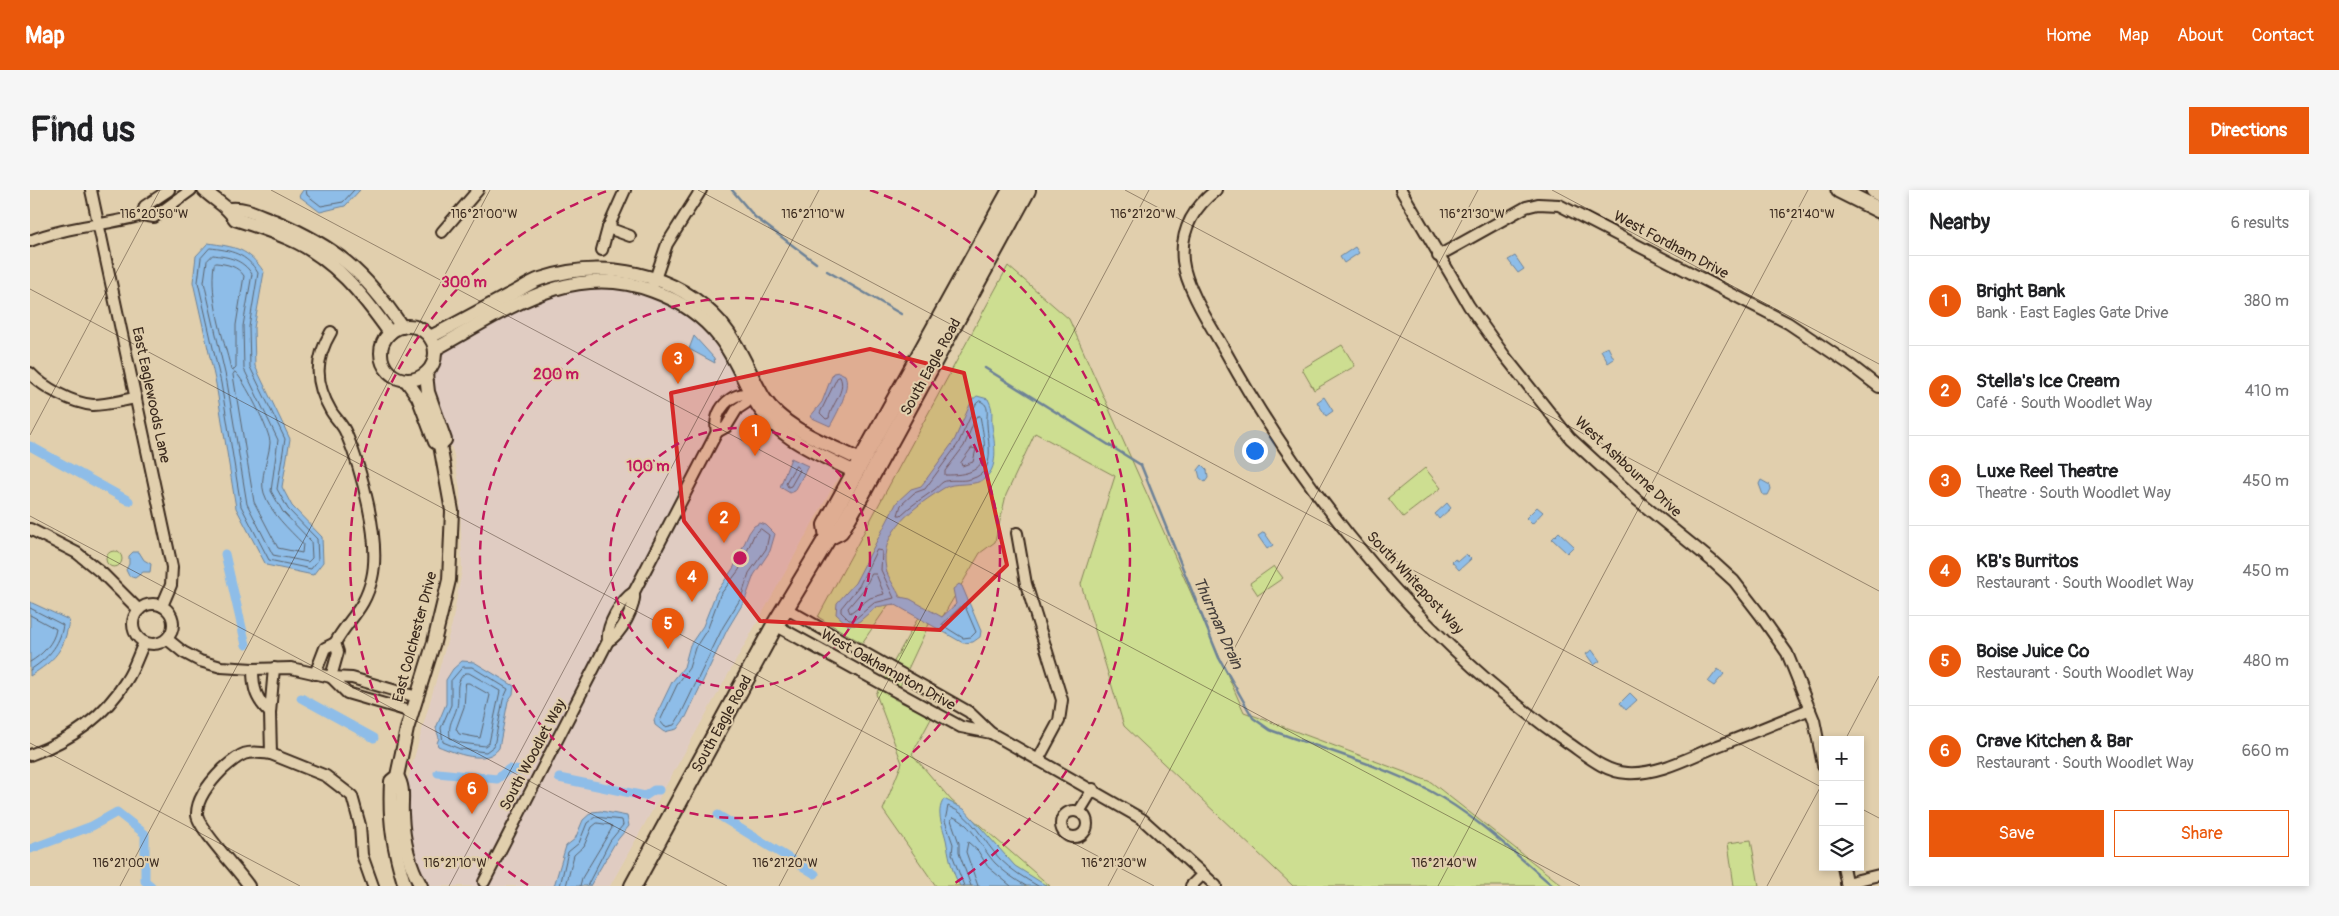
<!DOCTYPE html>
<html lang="en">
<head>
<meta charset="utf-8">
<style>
  body { margin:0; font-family:Pangolin,sans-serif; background:#f6f6f6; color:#202124 }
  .controls { position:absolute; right:15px; bottom:15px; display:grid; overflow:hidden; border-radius:0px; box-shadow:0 2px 8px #0003 }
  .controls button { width:45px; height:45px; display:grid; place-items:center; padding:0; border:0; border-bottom:1px solid #e0e0e0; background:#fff; color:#202124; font:25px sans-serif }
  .you { position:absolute; left:1224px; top:260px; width:18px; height:18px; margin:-12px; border:4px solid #fff; border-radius:50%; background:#1a73e8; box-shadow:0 0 0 8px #1a73e833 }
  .badge { display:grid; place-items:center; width:32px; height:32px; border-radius:50%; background:#ea580c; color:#fff; font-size:16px; font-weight:700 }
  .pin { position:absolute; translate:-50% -41px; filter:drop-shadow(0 1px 2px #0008) }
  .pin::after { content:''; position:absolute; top:26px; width:18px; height:15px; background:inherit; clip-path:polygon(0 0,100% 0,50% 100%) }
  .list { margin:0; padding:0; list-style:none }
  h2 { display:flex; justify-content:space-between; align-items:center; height:65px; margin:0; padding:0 20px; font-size:21px }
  h2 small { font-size:16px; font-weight:400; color:#757577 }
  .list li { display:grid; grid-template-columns:32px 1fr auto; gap:15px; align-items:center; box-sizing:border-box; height:90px; padding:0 20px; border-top:1px solid #e0e0e0 }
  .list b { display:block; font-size:19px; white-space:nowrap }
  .list p { margin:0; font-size:16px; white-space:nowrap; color:#757577 }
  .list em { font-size:16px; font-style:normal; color:#757577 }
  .actions { display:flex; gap:10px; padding:15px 20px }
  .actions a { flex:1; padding:11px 0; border:1px solid #ea580c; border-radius:0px; text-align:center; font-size:18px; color:#ea580c }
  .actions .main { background:#ea580c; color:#fff }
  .icon { flex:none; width:28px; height:28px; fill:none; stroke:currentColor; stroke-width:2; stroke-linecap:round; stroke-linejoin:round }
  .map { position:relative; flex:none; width:1849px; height:696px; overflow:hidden; border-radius:0px }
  header { display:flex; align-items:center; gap:30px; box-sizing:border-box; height:70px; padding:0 25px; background:#ea580c; color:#fff }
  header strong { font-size:24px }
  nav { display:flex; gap:28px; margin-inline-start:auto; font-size:18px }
  .intro { display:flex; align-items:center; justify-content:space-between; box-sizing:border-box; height:120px; padding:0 30px }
  h1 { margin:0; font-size:35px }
  .button { padding:12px 22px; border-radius:0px; background:#ea580c; color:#fff; font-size:18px; font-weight:700 }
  main { display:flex; gap:30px; padding:0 30px }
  aside { flex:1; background:#fff; border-radius:0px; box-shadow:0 2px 8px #0003 }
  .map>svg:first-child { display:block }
</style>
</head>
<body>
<header>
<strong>Map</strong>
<nav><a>Home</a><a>Map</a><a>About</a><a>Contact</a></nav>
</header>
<div class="intro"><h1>Find us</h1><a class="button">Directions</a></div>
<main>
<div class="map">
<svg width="1849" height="696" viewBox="0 0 1849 696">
  <rect width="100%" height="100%" fill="#e1cfad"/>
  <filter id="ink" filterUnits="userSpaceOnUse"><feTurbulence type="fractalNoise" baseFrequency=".02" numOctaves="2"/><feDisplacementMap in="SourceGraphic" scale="10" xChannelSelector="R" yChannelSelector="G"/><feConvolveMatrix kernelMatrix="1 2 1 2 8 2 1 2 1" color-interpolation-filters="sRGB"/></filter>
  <g filter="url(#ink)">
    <polygon fill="#e0ccc2" points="589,96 632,110 654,121 674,139 700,175 806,279 809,286 580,696 395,696 376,639 375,600 422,434 432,380 430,299 424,265 411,223 402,202 401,189 403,180 410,165 419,154 509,108 536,99"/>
    <g fill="#cdde91" stroke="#848458">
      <polygon points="978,76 1039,129 1214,522 1401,592 1533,696 1263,696 1094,536 1051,394 1085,286 1005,243 976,305 965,352 950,363 913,426 899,434 864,509 902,527 882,564 921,610 1020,696 906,696 853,620 872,573 846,504 893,419 859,414 832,453 788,427"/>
      <polygon points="1312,155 1325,176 1284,200 1272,179"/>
      <polygon points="1395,278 1411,298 1373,327 1358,308"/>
      <circle cx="84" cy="369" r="8"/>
      <polygon points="1244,376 1253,388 1228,405 1220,393"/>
      <polygon points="1721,650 1729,696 1704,696 1698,653"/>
    </g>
    <g fill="#8ebde8" stroke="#6d8297">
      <polygon points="273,0 330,0 315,16 290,22 269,6"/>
      <path d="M178 53C205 57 218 58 234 82L224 138 225 176 260 249 252 297 262 316 292 347 293 372 283 385 236 375 206 318 186 194 163 92 166 66Z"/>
      <polygon points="1325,57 1329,63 1314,73 1310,67"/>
      <polygon points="1485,66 1494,79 1488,83 1478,70"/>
      <polygon points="664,146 684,168 685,173 659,159"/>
      <polygon points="1578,157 1584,169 1578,173 1571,160"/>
      <path d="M809 182 815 185C821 198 807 224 800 236L780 227 792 212 803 183Z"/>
      <path d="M947 206 958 209C964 221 961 223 962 235 964 252 971 280 951 291 940 296 924 292 914 298 887 315 848 341 856 379 858 388 866 398 870 407L880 409 912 427 926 414 923 399 929 394 932 396 951 441 950 447 943 452 933 453 864 414 846 417 825 435H818L806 424 807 413 825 393 867 312 881 299 891 296 895 291 924 251 942 210Z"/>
      <polygon points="1294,207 1303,221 1296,226 1287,212"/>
      <polygon points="761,268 778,276 765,301 760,303 750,297"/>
      <polygon points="1172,275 1177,280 1178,288 1175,292 1170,288 1168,280"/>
      <polygon points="1731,290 1740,295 1741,299 1738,305 1733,305 1729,294"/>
      <polygon points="1417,313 1421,318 1409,329 1405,324"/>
      <polygon points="1507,317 1513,322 1502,334 1496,328"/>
      <polygon points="730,333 736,335 745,344 740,361 724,385 715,410 697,440 656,527 647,539 634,542 625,535 624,530 629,519 642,492 654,477 660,455 673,436 686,403 704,377 719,343 724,336"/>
      <polygon points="1234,342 1243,355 1237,359 1228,346"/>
      <polygon points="1529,342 1544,356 1537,363 1522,349"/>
      <polygon points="103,362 109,362 114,370 121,374 120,382 113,382 105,388 99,386 96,380 99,374 99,366"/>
      <polygon points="1436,364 1441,369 1429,380 1422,372 1425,369 1428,371"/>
      <path d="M0 412 39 430C35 460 25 470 0 486Z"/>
      <polygon points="1562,460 1570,471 1564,475 1556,464"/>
      <path d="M432 471 444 472 484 496 483 504 478 511 469 558C457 576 425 563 408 556L407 553 409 548 406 538 416 514V490L423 479Z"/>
      <polygon points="1688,479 1694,484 1684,496 1678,492"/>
      <polygon points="1600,503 1607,510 1596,520 1590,513"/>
      <path d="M914 609 934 619 985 676 1017 696H930C922 682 920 670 917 655 915 639 904 624 914 609Z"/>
      <polygon points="571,621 597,626 599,636 585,653 560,696 524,696 536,656 545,649 553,630 562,622"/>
    </g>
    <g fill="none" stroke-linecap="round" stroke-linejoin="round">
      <g stroke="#5c656f" stroke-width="1">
        <polyline points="276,0 277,5 291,16 313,12 324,0"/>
        <path d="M180 58C201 60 217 64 228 83L219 137 220 177 255 249 247 299 258 319 287 349 288 370 281 379 239 370 211 316 191 193 168 92 171 68Z"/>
        <path d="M183 65C199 67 212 69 222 84L213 136 214 179 248 250 241 301 253 322 281 351 282 368 278 372 243 365 217 314 197 192 174 92 177 71Z"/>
        <path d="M186 73C197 74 208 76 214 86L206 135V178L204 180 201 179C193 146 179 109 184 75Z"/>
        <path d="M205 182C213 187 241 243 240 253 239 268 229 288 234 303 241 324 259 339 273 354L272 363 248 358 224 312 203 185Z"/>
        <path d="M810 187C817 201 801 214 799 228L796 229 790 223 807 188Z"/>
        <path d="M950 211C961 215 956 225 957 234 958 256 968 285 936 290 929 291 919 289 913 292 910 294 907 298 904 300 892 309 881 315 871 325H868L871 315 884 303 895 299 928 254 946 214Z"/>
        <path d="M950 226C957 262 962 286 915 285V281L934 256 946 227Z"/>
        <polygon points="942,258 946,259 943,272 932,276 931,273"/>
        <polygon points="766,276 770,280 761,296 758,297 756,293"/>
        <polygon points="731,339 739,345 736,359 719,383 711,408 693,437 651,524 644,535 635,537 630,531 647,495 659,478 665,458 678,438 690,405 709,380 724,345"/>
        <polygon points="847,360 852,361 851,380 864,408 844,413 824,430 819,430 811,422 811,418 829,396"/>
        <polygon points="842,384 846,384 854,404 840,408 820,423 818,418 834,399"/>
        <polygon points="934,414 946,442 941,447 933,448 912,435"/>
        <path d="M0 418 33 435C30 456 17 469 0 480"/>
        <path d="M0 425 26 439C24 453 12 465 0 472"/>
        <polygon points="433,477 442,477 478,499 473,510 464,556 456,562 430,559 413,552 411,538 421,515 421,491"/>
        <path d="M435 483H439L470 501 459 553 455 556 431 553 420 548C418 532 423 531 427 517 430 504 423 494 435 483Z"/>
        <polygon points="436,493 439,493 460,505 450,548 429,544 426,539 434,517"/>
        <polyline points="530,696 538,662 549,653 557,633 565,627 592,630 593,635 580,651 557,696"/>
        <polyline points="536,696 544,665 554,656 562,637 567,633 581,635 582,638 552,688 550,696"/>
        <path d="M934 696 922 664 923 654 915 631 918 616C943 626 953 651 970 669 981 680 994 688 1008 696"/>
        <path d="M941 696 929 663V653L921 630 923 627C942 633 952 659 965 673 974 682 984 689 996 696"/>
        <polyline points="948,696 936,662 938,652 948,661 958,677 981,696"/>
      </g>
      <g stroke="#6d8297" stroke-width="2.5">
        <polyline points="702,0 725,27 786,73"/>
        <polyline points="797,81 871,124"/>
        <path d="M955 178 1111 275 1189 468 1223 528 1240 540C1293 559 1350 575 1400 601 1445 625 1484 663 1523 696"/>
      </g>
      <g stroke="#8ebde8" stroke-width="9">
        <polyline points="0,256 99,311"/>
        <polyline points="195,364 216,455"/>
        <polyline points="271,508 344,548"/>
        <polyline points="408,583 467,589 479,579 490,581"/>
        <polyline points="529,588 615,606 624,600 629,600"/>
        <polyline points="688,625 785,684"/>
        <polyline points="0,659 62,636 87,622 115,644 115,691 121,696"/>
      </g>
      <defs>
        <g id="minor">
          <polyline points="61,0 142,377 141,395 132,416"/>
          <polyline points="139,0 115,16 112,25 124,27 161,0"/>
          <path d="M1186 0C1163 18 1150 42 1153 71 1156 98 1181 136 1194 159 1276 308 1397 455 1537 552 1555 564 1574 582 1597 583 1627 585 1658 568 1685 557 1717 545 1748 532 1780 519"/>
          <polyline points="1371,0 1439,116 1474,165 1540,248 1606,309 1681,370 1704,391 1731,426 1757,463 1784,530 1793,575"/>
          <polyline points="578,38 600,46"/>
          <polyline points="412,42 448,0"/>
          <path d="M0 51C36 36 74 36 112 25"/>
          <polyline points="572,60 578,38 595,0"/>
          <polyline points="1408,66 1496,17 1508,14 1529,15 1758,133 1822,176 1849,197"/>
          <polyline points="623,95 637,54 671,0"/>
          <path d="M301 142C285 169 284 192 301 221 305 228 313 235 316 243 331 278 351 350 342 388 335 419 320 427 305 453"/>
          <path d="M0 183C14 198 42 213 63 215 77 215 93 210 106 208"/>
          <path d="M722 204C701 201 682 221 687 242L696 237 707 219 716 213 725 202"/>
          <polyline points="0,339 47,363 73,384 109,420"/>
          <polyline points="987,343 996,394 1032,510 1029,531 1008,570"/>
          <circle cx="123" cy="434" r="20"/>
          <polyline points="745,435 931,537 961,543 939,522 755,418"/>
          <polyline points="137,449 153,462 170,471 191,477 223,479 261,478 301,487 322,488 387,507"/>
          <path d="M578 451C591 445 606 416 604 402"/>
          <path d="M223 479C223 499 226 509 240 523L244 478"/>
          <polyline points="285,484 295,458 305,453 308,462 301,487"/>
          <polyline points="301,487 317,503 382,522"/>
          <polyline points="240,523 241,564 296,586 322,606 330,635 332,665 343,696"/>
          <polyline points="961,543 1112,629 1186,696"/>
          <path d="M0 565C39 551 74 527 96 491 104 480 108 465 114 453"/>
          <circle cx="1044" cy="634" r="13"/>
          <polyline points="1049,622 1063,599"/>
          <polyline points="1813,677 1817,696"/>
          <path d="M454 692 578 451C576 436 591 410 604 402L687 242"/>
          <polyline points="1816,693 1849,685"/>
          <path d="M219 696C209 681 168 638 167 625 166 609 182 590 193 579 212 562 216 560 241 564"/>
          <polyline points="1161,696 1173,684"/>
        </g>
        <g id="tertiary">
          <path d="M174 0C184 10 198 16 205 29 224 35 242 41 260 49 304 68 333 105 360 143"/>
          <path d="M200 19C216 17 230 26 244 31 306 57 335 82 372 137"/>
          <circle cx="378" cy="163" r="27"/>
          <path d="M400 147C426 134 451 120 477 106 488 101 499 93 510 89 572 68 647 82 691 133 710 156 719 183 734 208 755 240 799 254 832 271"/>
          <path d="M405 159C475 121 540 70 623 101 648 110 673 126 690 148 705 167 713 190 725 211 746 248 789 264 825 282"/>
          <polyline points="396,184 398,202 415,250 410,255"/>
          <path d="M367 586C375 599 371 610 372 624 373 648 379 675 391 696"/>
          <path d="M375 696C363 658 359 631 361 591L367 586 377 539 404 452 419 390 422 321 410 255 405 252 388 207 376 190"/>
        </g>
        <g id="primary">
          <polyline points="1809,0 1849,20"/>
          <polyline points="1844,0 1849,3"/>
        </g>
        <g id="trunk">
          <polyline points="798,347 796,335 981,0"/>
          <polyline points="603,696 745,435 798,347 810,341 833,301 997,0"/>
        </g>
      </defs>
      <use href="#minor" stroke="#3b2a1e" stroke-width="14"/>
      <use href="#tertiary" stroke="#3b2a1e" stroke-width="16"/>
      <use href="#primary" stroke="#3b2a1e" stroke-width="19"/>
      <use href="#trunk" stroke="#3b2a1e" stroke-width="20"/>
      <use href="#minor" stroke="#e1cfad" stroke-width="10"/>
      <use href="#tertiary" stroke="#e1cfad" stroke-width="12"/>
      <use href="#primary" stroke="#e1cfad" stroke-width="15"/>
      <use href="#trunk" stroke="#e1cfad" stroke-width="16"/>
    </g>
  </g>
  <path fill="#d62828" fill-opacity="0.2" stroke="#d62828" stroke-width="4" stroke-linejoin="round" d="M840 159 934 183 977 375 910 440 730 431 654 331 641 203Z"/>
  <path fill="none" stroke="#3b2a1e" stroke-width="1" stroke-opacity="0.45" d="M241 0 1550 696M668 0 1793 598M1095 0 1849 401M1522 0 1849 174M0 99 1124 696M0 245 130 0M0 326 697 696M1815 550 1849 486M0 553 270 696M1830 618 1849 628M90 696 460 0M419 696 789 0M749 696 1119 0M1078 696 1448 0M1408 696 1778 0M1737 696 1793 592"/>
  <g fill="none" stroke="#c2185b" stroke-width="2.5" stroke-dasharray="9 6">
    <circle cx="710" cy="368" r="130"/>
    <circle cx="710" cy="368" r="260"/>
    <path d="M498 695A390 390 0 0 1 580 0M840 0A390 390 0 0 1 922 695"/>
  </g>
  <g text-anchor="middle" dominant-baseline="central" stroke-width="4" stroke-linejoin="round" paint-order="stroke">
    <g font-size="15" fill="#3b2a1e" stroke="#e1cfad">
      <text transform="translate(1641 55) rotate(28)">West Fordham Drive</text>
      <text transform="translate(901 177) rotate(-61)">South Eagle Road</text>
      <text transform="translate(121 205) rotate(78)">East Eaglewoods Lane</text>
      <text transform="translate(1598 277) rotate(43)">West Ashbourne Drive</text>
      <text transform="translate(1385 393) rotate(47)">South Whitepost Way</text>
      <text transform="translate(385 447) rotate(-75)">East Colchester Drive</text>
      <text transform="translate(858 480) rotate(29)">West Oakhampton Drive</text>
      <text transform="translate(692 534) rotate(-61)">South Eagle Road</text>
      <text transform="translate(503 565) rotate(-62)">South Woodlet Way</text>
    </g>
    <g font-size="16" font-style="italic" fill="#47403c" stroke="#e1cfad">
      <text transform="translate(1188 433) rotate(66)">Thurman Drain</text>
    </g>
  </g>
  <g font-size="12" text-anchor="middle" fill="#3b2a1e" stroke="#e1cfad" stroke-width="4" stroke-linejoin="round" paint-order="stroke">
    <text x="124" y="28">116°20'50"W</text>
    <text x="454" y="28">116°21'00"W</text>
    <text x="783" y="28">116°21'10"W</text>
    <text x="1113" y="28">116°21'20"W</text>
    <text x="1442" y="28">116°21'30"W</text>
    <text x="1772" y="28">116°21'40"W</text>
    <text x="96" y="677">116°21'00"W</text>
    <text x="425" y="677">116°21'10"W</text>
    <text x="755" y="677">116°21'20"W</text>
    <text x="1084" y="677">116°21'30"W</text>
    <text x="1414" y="677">116°21'40"W</text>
  </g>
  <circle cx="710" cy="368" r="8" fill="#c2185b" stroke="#e1cfad" stroke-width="2.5"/>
  <g font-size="15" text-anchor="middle" font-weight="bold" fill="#c2185b" stroke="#e1cfad" stroke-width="4" stroke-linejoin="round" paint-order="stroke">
    <text x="434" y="97">300 m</text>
    <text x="526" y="189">200 m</text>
    <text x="618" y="281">100 m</text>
  </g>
</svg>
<div class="controls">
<button>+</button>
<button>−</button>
<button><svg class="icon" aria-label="layers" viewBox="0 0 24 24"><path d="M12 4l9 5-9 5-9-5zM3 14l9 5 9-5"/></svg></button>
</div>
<div class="you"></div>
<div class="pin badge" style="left:725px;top:266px">1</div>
<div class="pin badge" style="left:694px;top:353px">2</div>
<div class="pin badge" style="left:648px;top:194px">3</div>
<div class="pin badge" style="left:662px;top:412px">4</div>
<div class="pin badge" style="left:638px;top:459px">5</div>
<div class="pin badge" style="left:442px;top:624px">6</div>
</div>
<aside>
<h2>Nearby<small>6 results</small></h2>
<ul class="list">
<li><span class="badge">1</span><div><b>Bright Bank</b><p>Bank · East Eagles Gate Drive</p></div><em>380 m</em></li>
<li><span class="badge">2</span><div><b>Stella's Ice Cream</b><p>Café · South Woodlet Way</p></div><em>410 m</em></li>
<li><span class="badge">3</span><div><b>Luxe Reel Theatre</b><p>Theatre · South Woodlet Way</p></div><em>450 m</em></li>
<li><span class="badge">4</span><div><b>KB's Burritos</b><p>Restaurant · South Woodlet Way</p></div><em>450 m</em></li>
<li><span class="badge">5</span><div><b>Boise Juice Co</b><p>Restaurant · South Woodlet Way</p></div><em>480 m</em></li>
<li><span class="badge">6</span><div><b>Crave Kitchen &amp; Bar</b><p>Restaurant · South Woodlet Way</p></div><em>660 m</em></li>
</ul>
<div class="actions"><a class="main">Save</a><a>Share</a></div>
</aside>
</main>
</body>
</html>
